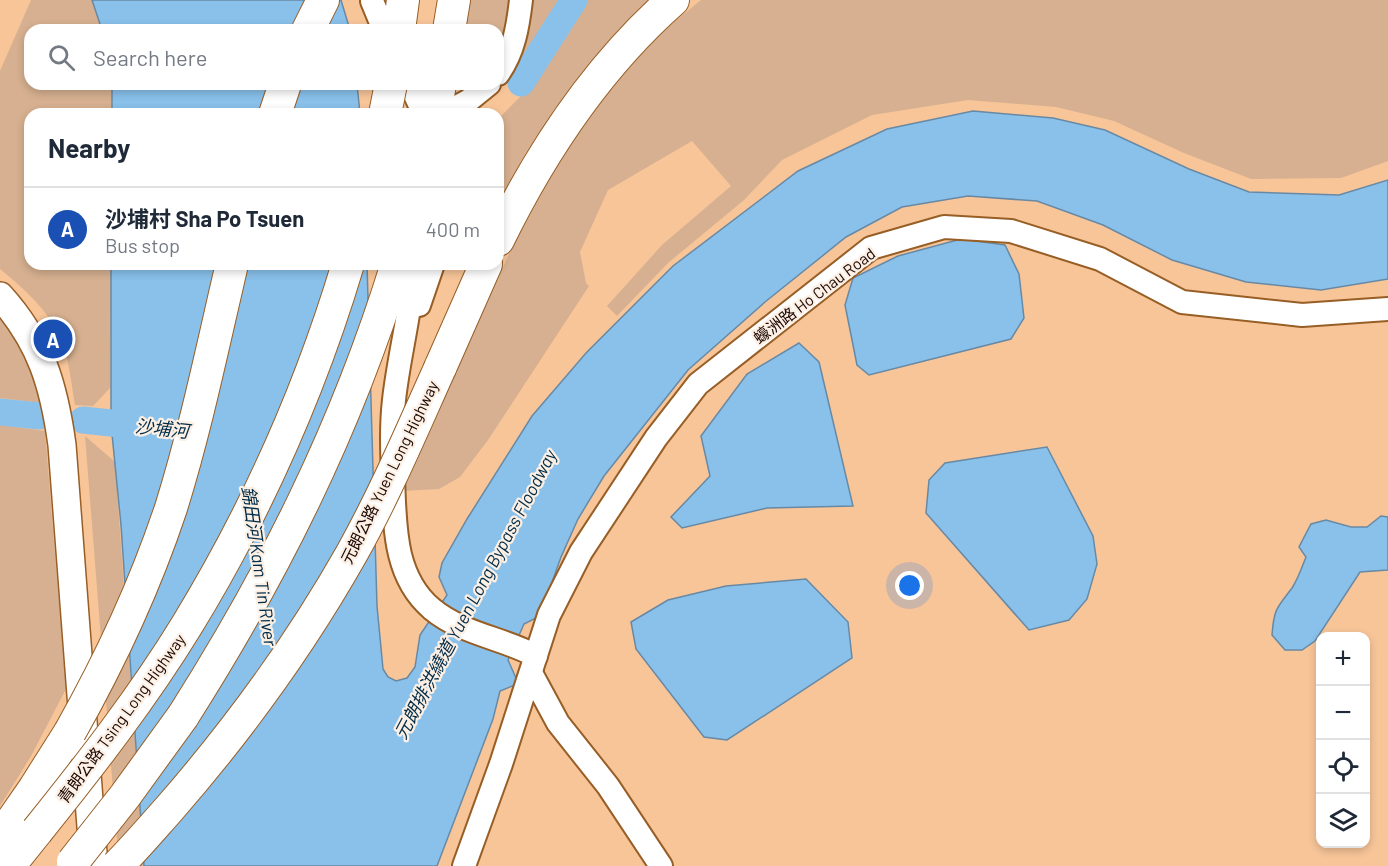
<!DOCTYPE html>
<html lang="en">
<head>
<meta charset="utf-8">
<style>
  body { margin:0; font-family:Barlow,"Noto Sans TC",sans-serif; background:#f2f2f3; color:#1f2937 }
  .controls { position:absolute; right:18px; bottom:18px; display:grid; overflow:hidden; border-radius:12px; box-shadow:0 3px 9px #0003 }
  .controls button { width:54px; height:54px; display:grid; place-items:center; padding:0; border:0; border-bottom:2px solid #e0e1e3; background:#fff; color:#1f2937; font:30px sans-serif }
  .you { position:absolute; left:910px; top:586px; width:21px; height:21px; margin:-15px; border:4px solid #fff; border-radius:50%; background:#1a73e8; box-shadow:0 0 0 9px #1a73e833 }
  .badge { display:grid; place-items:center; width:39px; height:39px; border-radius:50%; background:#1a6a9c; color:#fff; font-size:20px; font-weight:700 }
  .pin { position:absolute; translate:-50% -50%; border:3px solid #fff; box-shadow:0 2px 6px #0006 }
  .list { margin:0; padding:0; list-style:none }
  h2 { display:flex; justify-content:space-between; align-items:center; height:78px; margin:0; padding:0 24px; font-size:26px }
  h2 small { font-size:20px; font-weight:400; color:#747a83 }
  .list li { display:grid; grid-template-columns:39px 1fr auto; gap:18px; align-items:center; box-sizing:border-box; height:84px; padding:0 24px; border-top:2px solid #e0e1e3 }
  .list b { display:block; font-size:22px; white-space:nowrap }
  .list p { margin:0; font-size:20px; white-space:nowrap; color:#747a83 }
  .list em { font-size:20px; font-style:normal; color:#747a83 }
  .icon { flex:none; width:33px; height:33px; fill:none; stroke:currentColor; stroke-width:2; stroke-linecap:round; stroke-linejoin:round }
  .map { position:relative; flex:none; width:1388px; height:866px; overflow:hidden }
  .search { position:absolute; background:#fff; box-shadow:0 3px 9px #0003; left:24px; top:24px; width:480px; height:66px; display:flex; align-items:center; gap:15px; box-sizing:border-box; padding:0 21px; border-radius:18px; color:#747a83; font-size:22px }
  .panel { position:absolute; background:#fff; box-shadow:0 3px 9px #0003; left:24px; top:108px; width:480px; height:162px; border-radius:18px }
  .map>svg:first-child { display:block }
</style>
</head>
<body>
<div class="map">
<svg width="1388" height="866" viewBox="0 0 1388 866">
  <rect width="100%" height="100%" fill="#f8c599"/>
  <g fill="#d6b090">
    <path d="M31 0H92L102 30H30V84H112L113 87 112 114H30V264H111L110 388 93 406 75 405C72 388 70 368 65 351 56 317 26 290 0 269V71Z"/>
    <polygon points="467,0 560,0 518,68 498,78 498,30 464,30"/>
    <polygon points="587,0 650,0 595,57 525,154 498,207 498,119 527,90"/>
    <polygon points="701,0 1388,0 1388,161 1341,178 1251,179 1184,153 1114,121 1056,107 968,100 872,115 782,160 744,200 668,263 617,316 607,306 662,245 731,186 692,141 608,190 580,252 586,283 589,286 488,440 460,477 439,489 402,491 514,243 565,151 612,83 663,31"/>
    <polygon points="0,313 26,353 42,403 0,398"/>
    <polygon points="0,425 45,431 66,689 31,756 0,806"/>
    <polygon points="85,436 115,462 144,866 119,866"/>
  </g>
  <g fill="#89c1eb" stroke="#6889a4" stroke-width="1.5">
    <polygon points="92,0 341,0 350,30 102,30"/>
    <polygon points="112,84 357,84 360,114 112,114"/>
    <polygon points="973,111 1053,118 1105,130 1189,169 1249,192 1339,195 1388,180 1388,279 1321,290 1246,282 1172,260 1103,225 1037,201 968,196 902,207 846,237 765,302 688,370 604,476 578,519 561,557 540,616 524,624 508,660 516,678 515,685 500,691 493,719 437,866 144,866 121,525 111,424 111,264 367,264 377,606 383,669 388,677 396,681 407,678 415,667 420,635 447,595 439,577 442,563 467,519 532,416 586,353 673,266 798,171 887,129"/>
    <polygon points="961,239 1005,245 1019,274 1024,318 1011,339 869,375 857,365 845,305 853,278 898,256"/>
    <polygon points="799,343 819,362 853,506 767,508 682,528 671,517 710,476 701,436 747,374"/>
    <polygon points="1047,447 1093,536 1097,564 1087,599 1069,620 1029,630 926,513 929,480 945,463"/>
    <path d="M1381 516 1388 517V570L1360 572 1315 641 1302 650H1285L1272 635C1274 608 1277 608 1292 588 1298 579 1302 567 1306 557L1299 547 1311 524 1326 520 1351 527H1367Z"/>
    <polygon points="806,579 848,622 852,658 727,740 704,737 636,649 631,622 668,600 726,586"/>
  </g>
  <g fill="none" stroke-linecap="round" stroke-linejoin="round">
    <g stroke="#89c1eb" stroke-width="27">
      <polyline points="521,83 574,0"/>
      <polyline points="0,412 39,416"/>
      <polyline points="83,420 148,427"/>
    </g>
    <defs>
      <g id="minor">
        <polyline points="372,1 384,30"/>
        <path d="M498 74C514 52 518 26 521 0"/>
        <polyline points="410,84 424,114"/>
        <polyline points="444,114 468,101 489,84"/>
        <path d="M413 264C412 310 399 354 394 400 391 426 392 451 393 477 395 524 393 576 432 609 462 634 503 638 536 656"/>
        <polyline points="419,305 433,264"/>
        <polyline points="531,673 558,723 608,786 661,866"/>
        <polyline points="464,866 501,764 549,615 581,552 656,438 698,384 871,248 944,227 1011,231 1100,259 1182,302 1302,315 1388,309"/>
      </g>
      <path id="major" d="M0 296C41 341 54 386 62 445L94 866"/>
      <g id="highway">
        <polyline points="308,30 323,0"/>
        <polyline points="399,30 403,0"/>
        <polyline points="449,30 454,0"/>
        <polyline points="275,114 285,84"/>
        <polyline points="435,114 440,84"/>
        <path d="M498 240C542 150 597 67 673 0"/>
        <polyline points="440,368 486,264"/>
        <path d="M183 716C275 571 346 429 397 264"/>
        <polyline points="0,838 34,789 70,732"/>
        <polyline points="9,866 37,831"/>
      </g>
    </defs>
    <use href="#minor" stroke="#975e25" stroke-width="26"/>
    <use href="#major" stroke="#975e25" stroke-width="30"/>
    <use href="#highway" stroke="#975e25" stroke-width="34"/>
    <use href="#minor" stroke="#fff" stroke-width="22"/>
    <use href="#major" stroke="#fff" stroke-width="27"/>
    <use href="#highway" stroke="#fff" stroke-width="32"/>
    <defs>
      <g id="highway-bridge">
        <polyline points="385,114 391,84"/>
        <path d="M70 732C110 661 145 586 171 508 196 428 213 345 232 264"/>
        <path d="M37 831C90 765 143 697 187 625 256 512 310 391 348 264"/>
        <polyline points="73,862 125,796 183,716"/>
        <path d="M117 866C135 848 152 828 169 809 238 730 300 645 352 553 385 494 412 430 440 368"/>
      </g>
    </defs>
    <use href="#highway-bridge" stroke="#975e25" stroke-width="34" stroke-linecap="butt"/>
    <use href="#highway-bridge" stroke="#fff" stroke-width="32"/>
  </g>
  <g text-anchor="middle" dominant-baseline="central" stroke-width="4.5" stroke-linejoin="round" paint-order="stroke">
    <g font-size="16" fill="#1b0600" stroke="#fcefe4">
      <text transform="translate(814 295) rotate(-37)">蠔洲路 Ho Chau Road</text>
      <text transform="translate(389 472) rotate(-64)">元朗公路 Yuen Long Highway</text>
      <text transform="translate(121 718) rotate(-54)">青朗公路 Tsing Long Highway</text>
    </g>
    <g font-size="18" font-style="italic" fill="#002d49" stroke="#fcefe4">
      <text transform="translate(162 428) rotate(6)">沙埔河</text>
      <text transform="translate(260 566) rotate(82)">錦田河 Kam Tin River</text>
      <text transform="translate(475 594) rotate(-62)">元朗排洪繞道 Yuen Long Bypass Floodway</text>
    </g>
  </g>
</svg>
<div class="controls">
<button>+</button>
<button>−</button>
<button><svg class="icon" aria-label="locate" viewBox="0 0 24 24"><circle cx="12" cy="12" r="6"/><path d="M12 2v4M12 18v4M2 12h4M18 12h4"/></svg></button>
<button><svg class="icon" aria-label="layers" viewBox="0 0 24 24"><path d="M12 4l9 5-9 5-9-5zM3 14l9 5 9-5"/></svg></button>
</div>
<div class="you"></div>
<div class="pin badge" style="left:53px;top:339px;background:#1a4fb4">A</div>
<div class="search"><svg class="icon" aria-label="search" viewBox="0 0 24 24"><circle cx="10" cy="10" r="6"/><path d="M15 15l6 6"/></svg>Search here</div>
<section class="panel">
<h2>Nearby<small></small></h2>
<ul class="list">
<li><span class="badge" style="background:#1a4fb4">A</span><div><b>沙埔村 Sha Po Tsuen</b><p>Bus stop</p></div><em>400 m</em></li>
</ul>
</section>
</div>
</body>
</html>
